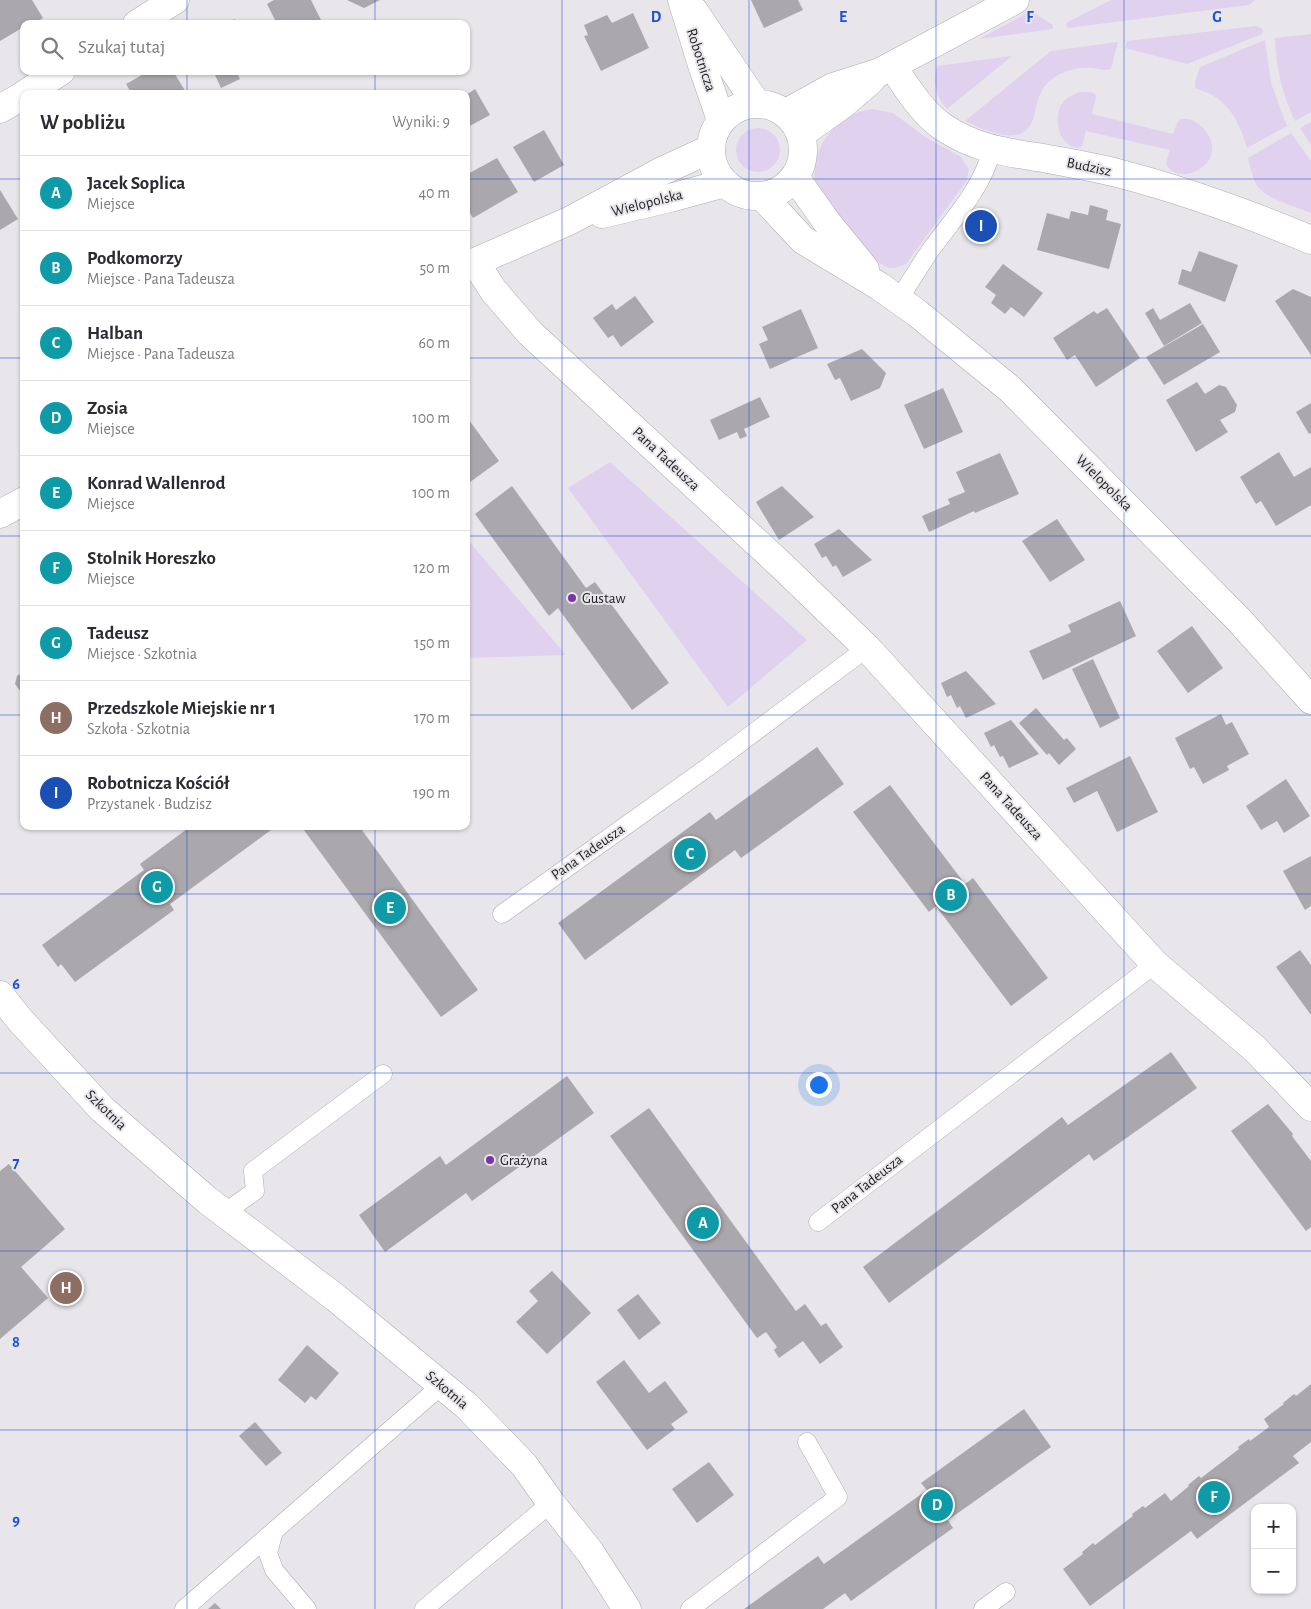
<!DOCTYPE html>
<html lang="pl">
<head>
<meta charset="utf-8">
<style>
  body { margin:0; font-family:"Alegreya Sans",sans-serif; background:#f7f7f7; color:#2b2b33 }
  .controls { position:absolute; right:15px; bottom:15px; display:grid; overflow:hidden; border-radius:10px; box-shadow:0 1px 4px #0004 }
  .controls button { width:45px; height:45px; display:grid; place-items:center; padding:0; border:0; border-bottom:1px solid #e1e1e2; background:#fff; color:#2b2b33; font:25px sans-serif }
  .you { position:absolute; left:818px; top:1084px; width:18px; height:18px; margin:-12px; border:4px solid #fff; border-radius:50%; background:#1a73e8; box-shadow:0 0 0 8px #1a73e833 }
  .badge { display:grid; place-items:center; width:32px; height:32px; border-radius:50%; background:#7934a7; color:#fff; font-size:16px; font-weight:700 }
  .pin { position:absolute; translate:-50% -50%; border:2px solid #fff; box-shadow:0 1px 5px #0006 }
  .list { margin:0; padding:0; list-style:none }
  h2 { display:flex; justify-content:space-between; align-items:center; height:65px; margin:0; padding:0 20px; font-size:21px }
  h2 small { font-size:16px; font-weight:400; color:#7c7c81 }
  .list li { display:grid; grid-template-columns:32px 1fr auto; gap:15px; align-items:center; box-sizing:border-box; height:75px; padding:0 20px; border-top:1px solid #e1e1e2 }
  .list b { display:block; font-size:19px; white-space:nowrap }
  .list p { margin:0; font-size:16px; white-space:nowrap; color:#7c7c81 }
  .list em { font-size:16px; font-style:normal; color:#7c7c81 }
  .icon { flex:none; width:28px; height:28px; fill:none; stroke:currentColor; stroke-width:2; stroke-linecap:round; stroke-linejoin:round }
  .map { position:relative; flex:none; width:1311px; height:1609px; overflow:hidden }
  .search { position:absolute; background:#fff; box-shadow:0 1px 4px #0004; left:20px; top:20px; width:450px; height:55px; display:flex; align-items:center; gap:12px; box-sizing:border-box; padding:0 18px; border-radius:10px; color:#7c7c81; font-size:19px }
  .panel { position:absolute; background:#fff; box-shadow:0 1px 4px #0004; left:20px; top:90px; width:450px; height:740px; border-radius:10px }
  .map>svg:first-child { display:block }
</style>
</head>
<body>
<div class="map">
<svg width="1311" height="1609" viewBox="0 0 1311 1609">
  <rect width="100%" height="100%" fill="#e8e6eb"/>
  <g fill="#e0d1ef">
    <polygon points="1111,0 1255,0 1249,5 1067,28 1066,23"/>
    <polygon points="1031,11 1053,25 1053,29 979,39"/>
    <polygon points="1256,26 1261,28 1263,31 1262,34 1187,64 1125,48 1127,41"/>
    <path d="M1311 34V112L1295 121C1282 94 1276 68 1275 38Z"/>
    <path d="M1265 40 1271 83 1287 126 1247 148C1241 128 1233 108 1214 96 1208 92 1201 91 1195 88V82L1200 67Z"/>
    <path d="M1118 42 1111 69C1105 71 1099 69 1092 68 1080 67 1066 70 1055 77 1040 87 1038 99 1034 116 1025 151 985 130 965 121L1051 51Z"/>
    <path d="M1012 56 947 109C936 98 932 81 937 66Z"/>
    <path d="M1080 92H1091L1095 94 1096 97 1092 114 1173 134 1177 123 1181 119C1191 118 1199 123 1205 130 1232 164 1176 190 1166 163L1170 150 1086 131 1082 146 1079 148C1059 146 1053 121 1061 105 1065 98 1073 94 1080 92Z"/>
    <path d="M872 109 893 113 928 139 960 156 969 169 966 182 935 224 906 264 895 268H889L881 264 856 242 815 184C810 148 836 114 872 109Z"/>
    <polygon points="1311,122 1311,145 1300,128"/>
    <circle cx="758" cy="150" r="22"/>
    <path d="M1291 133 1311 161V213C1295 206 1265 199 1256 184 1252 176 1250 167 1248 158Z"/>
    <polygon points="610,462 807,640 728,707 568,488"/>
    <polygon points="466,538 566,655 466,658"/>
  </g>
  <g fill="#aba8ad">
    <polygon points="0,0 32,0 43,18 33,24 24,24 24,30 22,28 0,41"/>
    <polygon points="274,0 311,0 323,24 277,24 267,4"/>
    <polygon points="347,0 380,0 364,8"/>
    <polygon points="751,0 798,0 803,10 764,28"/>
    <polygon points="633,13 649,48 601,71 584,36 588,35 584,25 607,15 612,23"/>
    <polygon points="235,19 238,24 225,24"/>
    <polygon points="149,71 173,71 187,94 132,94 126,84"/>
    <polygon points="215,71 236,71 240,79 221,88 215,75 217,74"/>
    <polygon points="475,89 490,115 466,128 466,95"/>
    <polygon points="544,130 564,165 534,182 513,147"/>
    <polygon points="497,158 518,192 473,218 466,206 466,175"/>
    <polygon points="0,190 18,219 0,230"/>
    <polygon points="1090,205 1108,210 1106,220 1121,224 1109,269 1037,250 1047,213 1069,219 1071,211 1088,215"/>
    <polygon points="1199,251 1238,265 1225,302 1178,284 1182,269 1191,272"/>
    <polygon points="1003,264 1043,293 1024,317 1011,307 1005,314 991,303 996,295 985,287"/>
    <polygon points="1293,289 1311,297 1311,355 1275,301"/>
    <polygon points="635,296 654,322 621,347 613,335 608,338 593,318 612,304 616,310"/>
    <polygon points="1190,303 1202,323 1164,346 1145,313 1153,308 1160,320"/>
    <polygon points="1107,308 1140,358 1096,387 1075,355 1067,360 1053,338 1094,311 1097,314"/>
    <polygon points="801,309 818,348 770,369 759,344 768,340 762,327"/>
    <polygon points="1203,324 1220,352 1164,385 1146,357"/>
    <polygon points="862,349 886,373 880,388 851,401 840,378 835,380 827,364"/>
    <polygon points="1197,382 1205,394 1219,385 1226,387 1237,405 1235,412 1220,420 1228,432 1196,452 1166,400"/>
    <polygon points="943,388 963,432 924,449 904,405"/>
    <polygon points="760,397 770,417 744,429 747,436 740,439 737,432 719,440 710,420"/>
    <polygon points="1311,403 1311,433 1309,434 1296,412"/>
    <polygon points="466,416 499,461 466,485"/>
    <polygon points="1279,452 1294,477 1311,467 1311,505 1276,526 1261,501 1256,504 1240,477"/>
    <polygon points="1000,453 1019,494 975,513 974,511 929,532 922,516 950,504 948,499 965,492 956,472"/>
    <polygon points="512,486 586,588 595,582 669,683 632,710 558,608 549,616 475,514"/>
    <polygon points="782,486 814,517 779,540 756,502"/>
    <polygon points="1057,519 1085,560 1050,582 1022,541"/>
    <polygon points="839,529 872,560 843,577 836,565 833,567 826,556 822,558 814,544"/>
    <polygon points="1120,601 1136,636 1043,680 1029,651 1071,632 1068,625"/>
    <polygon points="1192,626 1223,668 1188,693 1157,651"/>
    <polygon points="1093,659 1120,718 1100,728 1072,669"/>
    <polygon points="24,671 24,696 15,684 17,676"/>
    <polygon points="966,671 996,704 966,718 960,706 957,708 951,695 947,697 941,683"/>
    <polygon points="1036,708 1064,740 1067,738 1076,749 1059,765 1049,753 1047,755 1019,723"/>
    <polygon points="1221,714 1226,725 1232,722 1249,754 1227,766 1229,770 1203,784 1194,767 1190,769 1175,738"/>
    <polygon points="1011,720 1039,754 1009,768 1003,756 1000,757 994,745 991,747 984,733"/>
    <polygon points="817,747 844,784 741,858 735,850 585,960 558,923 710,812 716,820"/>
    <polygon points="1130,756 1158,812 1117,832 1097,791 1074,803 1066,788"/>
    <polygon points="1286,779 1310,816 1284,833 1277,821 1261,830 1246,806"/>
    <polygon points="890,785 965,884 973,878 1048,978 1011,1006 936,906 929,912 853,812"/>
    <polygon points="191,826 268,826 271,830 170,904 174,910 75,982 61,964 58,967 42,945 144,870 140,864"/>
    <polygon points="301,826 359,826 478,990 441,1017"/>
    <polygon points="1311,856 1311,906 1305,910 1283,871"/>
    <polygon points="1300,950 1311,965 1311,1015 1276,967"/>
    <polygon points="1171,1052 1197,1088 1094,1161 1089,1154 889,1303 863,1267 1062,1117 1068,1125"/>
    <polygon points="567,1076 594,1113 472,1201 466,1193 385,1252 359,1215 440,1156 446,1165"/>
    <polygon points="1268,1104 1293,1134 1292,1136 1311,1161 1311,1227 1306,1231 1231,1131"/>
    <polygon points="649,1108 796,1311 805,1304 821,1326 826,1323 843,1347 820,1364 803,1341 779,1358 774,1350 777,1347 766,1332 757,1338 610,1136"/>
    <polygon points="9,1164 65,1229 21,1267 48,1298 0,1339 0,1171"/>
    <polygon points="552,1271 591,1313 547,1354 516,1322 538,1301 529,1291"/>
    <polygon points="638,1294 661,1323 639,1340 617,1310"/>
    <polygon points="307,1345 339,1373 316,1400 311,1396 305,1403 278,1380"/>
    <polygon points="624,1360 649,1393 665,1381 688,1412 671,1424 675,1429 647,1450 596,1382"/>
    <polygon points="1311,1384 1311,1442 1293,1456 1299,1463 1197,1539 1191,1531 1090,1606 1063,1569 1083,1554 1082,1552 1093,1543 1095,1545 1133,1516 1132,1514 1143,1506 1145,1508 1165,1493 1171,1501 1189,1486 1188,1485 1199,1476 1201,1478 1239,1449 1238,1447 1249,1439 1250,1441 1269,1427 1264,1419 1284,1404 1283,1403 1294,1394 1296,1396"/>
    <polygon points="1024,1409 1051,1447 948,1520 953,1528 851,1601 845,1593 823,1609 744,1609 818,1556 824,1564 927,1490 921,1483"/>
    <polygon points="255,1422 282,1453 266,1466 239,1436"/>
    <polygon points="709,1462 734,1495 697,1523 672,1489"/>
    <polygon points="215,1603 221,1609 208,1609"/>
  </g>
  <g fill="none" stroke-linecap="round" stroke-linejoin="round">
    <defs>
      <g id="service">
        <path d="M898 300C910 283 920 265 932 248 955 217 982 188 992 150"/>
        <polyline points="502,914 708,767 867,648"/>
        <polyline points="224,1213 255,1191 253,1171 383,1074"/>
        <polyline points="818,1222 1155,964"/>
        <polyline points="184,1609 274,1531"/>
        <polyline points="307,1609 274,1570 268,1553 274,1531 442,1385"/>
        <polyline points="424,1609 551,1503"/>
        <polyline points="690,1609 838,1497 807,1442"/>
        <polyline points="983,1609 1006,1592"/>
      </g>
      <g id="minor">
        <polyline points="137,24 175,0"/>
        <path d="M892 66C907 87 921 112 943 127 976 149 1005 152 1043 158 1069 163 1095 167 1121 174 1186 191 1249 214 1311 240"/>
        <polyline points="25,94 61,71"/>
        <polyline points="0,109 24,95"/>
        <polyline points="786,113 833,87 880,72 1015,0"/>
        <polyline points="801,134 843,104 871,80"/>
        <polyline points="475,262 493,290 530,333 780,564 867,648 1155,964 1255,1049 1311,1107"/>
        <polyline points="0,995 20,1020 102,1109 207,1200 336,1298 467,1406 524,1465 551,1503 590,1552 627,1609"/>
      </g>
      <g id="tertiary">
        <polyline points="682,0 703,68 721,120"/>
        <polyline points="694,11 756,103"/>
        <circle cx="757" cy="150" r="46"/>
        <polyline points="795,177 826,221 865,269"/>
        <polyline points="763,197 803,240 879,286 917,313 1010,389 1239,620 1311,700"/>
        <polyline points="602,214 670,198 725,183"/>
        <polyline points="466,266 569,221 660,172 710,149"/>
        <polyline points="0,514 24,501"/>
      </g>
    </defs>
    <use href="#service" stroke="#adabaf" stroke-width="19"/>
    <use href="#minor" stroke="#adabaf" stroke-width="29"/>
    <use href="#tertiary" stroke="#adabaf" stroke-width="29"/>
    <use href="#service" stroke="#fff" stroke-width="18"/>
    <use href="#minor" stroke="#fff" stroke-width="28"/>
    <use href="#tertiary" stroke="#fff" stroke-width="28"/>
  </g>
  <path fill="none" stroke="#1d4ed8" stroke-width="1" stroke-opacity="0.55" d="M187 0V24M375 0V24M562 0V1609M749 0V1609M936 0V1609M1124 0V1609M187 71V94M375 71V94M0 179H24M466 179H1311M0 358H24M466 358H1311M0 536H24M466 536H1311M0 715H24M466 715H1311M187 826V1609M375 826V1609M0 894H1311M0 1073H1311M0 1251H1311M0 1430H1311"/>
  <g fill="#7934a7" stroke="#e8e6eb" stroke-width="2">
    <circle cx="572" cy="598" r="5"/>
    <circle cx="490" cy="1160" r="5"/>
  </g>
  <g text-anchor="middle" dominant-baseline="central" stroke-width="4" stroke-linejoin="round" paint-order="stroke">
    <g font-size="15" fill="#1d1c1e" stroke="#e8e6eb">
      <text transform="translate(701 60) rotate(72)">Robotnicza</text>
      <text transform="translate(1089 167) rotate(12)">Budzisz</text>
      <text transform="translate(647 203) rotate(-14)">Wielopolska</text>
      <text transform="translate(666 459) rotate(43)">Pana Tadeusza</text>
      <text transform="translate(1104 483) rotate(45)">Wielopolska</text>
      <text transform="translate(1011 806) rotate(48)">Pana Tadeusza</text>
      <text transform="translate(588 852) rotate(-35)">Pana Tadeusza</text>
      <text transform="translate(106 1110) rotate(44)">Szkotnia</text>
      <text transform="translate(867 1184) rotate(-38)">Pana Tadeusza</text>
      <text transform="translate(447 1390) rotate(40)">Szkotnia</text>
    </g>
    <g font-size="15" fill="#1d1c1e" stroke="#e8e6eb" text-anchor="start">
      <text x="582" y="598">Gustaw</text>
      <text x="500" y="1160">Grażyna</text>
    </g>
  </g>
  <g font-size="16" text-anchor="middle" font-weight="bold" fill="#1d4ed8" stroke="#e8e6eb" stroke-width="4" stroke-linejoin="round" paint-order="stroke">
    <text x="656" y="22">D</text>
    <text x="843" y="22">E</text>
    <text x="1030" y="22">F</text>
    <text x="1217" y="22">G</text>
    <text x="16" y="989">6</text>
    <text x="16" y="1168">7</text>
    <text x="16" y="1347">8</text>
    <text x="16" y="1525">9</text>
  </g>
</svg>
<div class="controls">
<button>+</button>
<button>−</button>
</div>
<div class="you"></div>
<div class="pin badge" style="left:703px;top:1223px;background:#0f9aa8">A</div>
<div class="pin badge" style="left:951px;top:895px;background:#0f9aa8">B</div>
<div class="pin badge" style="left:690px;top:854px;background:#0f9aa8">C</div>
<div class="pin badge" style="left:937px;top:1505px;background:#0f9aa8">D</div>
<div class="pin badge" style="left:390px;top:908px;background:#0f9aa8">E</div>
<div class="pin badge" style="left:1214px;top:1497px;background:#0f9aa8">F</div>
<div class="pin badge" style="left:157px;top:887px;background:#0f9aa8">G</div>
<div class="pin badge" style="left:66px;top:1288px;background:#8d6e63">H</div>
<div class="pin badge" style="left:981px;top:226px;background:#1a4fb4">I</div>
<div class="search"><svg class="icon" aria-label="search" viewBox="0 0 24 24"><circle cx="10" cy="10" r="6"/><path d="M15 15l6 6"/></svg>Szukaj tutaj</div>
<section class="panel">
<h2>W pobliżu<small>Wyniki: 9</small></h2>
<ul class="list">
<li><span class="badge" style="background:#0f9aa8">A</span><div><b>Jacek Soplica</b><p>Miejsce</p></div><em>40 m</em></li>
<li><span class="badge" style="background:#0f9aa8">B</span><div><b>Podkomorzy</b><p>Miejsce · Pana Tadeusza</p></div><em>50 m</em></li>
<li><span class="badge" style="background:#0f9aa8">C</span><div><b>Halban</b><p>Miejsce · Pana Tadeusza</p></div><em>60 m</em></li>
<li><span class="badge" style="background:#0f9aa8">D</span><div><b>Zosia</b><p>Miejsce</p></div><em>100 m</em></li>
<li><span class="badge" style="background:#0f9aa8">E</span><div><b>Konrad Wallenrod</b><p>Miejsce</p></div><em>100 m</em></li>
<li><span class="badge" style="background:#0f9aa8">F</span><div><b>Stolnik Horeszko</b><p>Miejsce</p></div><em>120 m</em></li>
<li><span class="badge" style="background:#0f9aa8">G</span><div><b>Tadeusz</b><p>Miejsce · Szkotnia</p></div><em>150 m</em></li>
<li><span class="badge" style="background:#8d6e63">H</span><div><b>Przedszkole Miejskie nr 1</b><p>Szkoła · Szkotnia</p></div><em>170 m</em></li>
<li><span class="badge" style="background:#1a4fb4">I</span><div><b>Robotnicza Kościół</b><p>Przystanek · Budzisz</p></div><em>190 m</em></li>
</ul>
</section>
</div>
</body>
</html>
